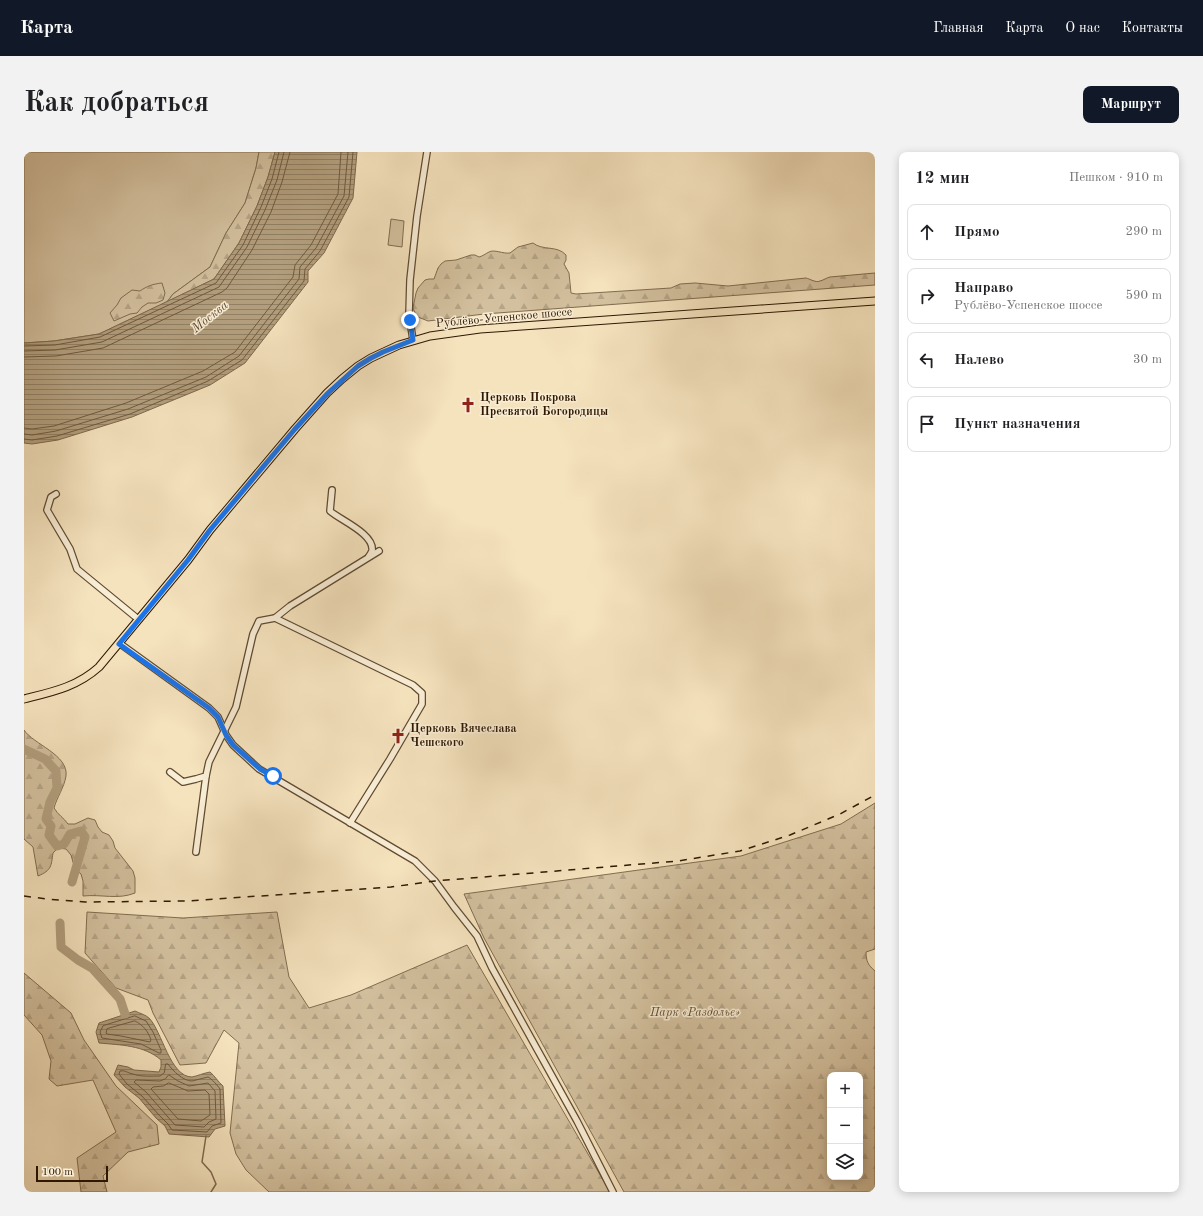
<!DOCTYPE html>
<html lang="ru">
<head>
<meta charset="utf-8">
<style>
  body { margin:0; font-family:"Old Standard TT",serif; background:#f2f2f2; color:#202124 }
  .controls { position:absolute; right:12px; bottom:12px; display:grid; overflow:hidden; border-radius:8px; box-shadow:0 2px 10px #0003 }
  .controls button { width:36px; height:36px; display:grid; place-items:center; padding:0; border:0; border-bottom:1px solid #e0e0e0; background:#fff; color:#202124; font:20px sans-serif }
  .scale { position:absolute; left:12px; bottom:10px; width:72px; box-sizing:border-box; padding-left:4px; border:2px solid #2f1700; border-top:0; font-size:11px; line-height:14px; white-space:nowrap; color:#2f1700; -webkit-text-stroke:3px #f8edd5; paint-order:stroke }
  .stop { position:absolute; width:12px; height:12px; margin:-9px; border:3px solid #1a73e8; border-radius:50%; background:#fff }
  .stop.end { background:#1a73e8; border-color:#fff; box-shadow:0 1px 4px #0008 }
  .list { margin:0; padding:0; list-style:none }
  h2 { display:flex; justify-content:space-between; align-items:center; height:52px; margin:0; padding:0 16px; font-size:17px }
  h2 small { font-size:13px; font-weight:400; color:#757577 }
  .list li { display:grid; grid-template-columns:26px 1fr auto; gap:12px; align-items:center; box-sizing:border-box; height:56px; margin:0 8px 8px; padding:0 8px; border:1px solid #e0e0e0; border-radius:8px }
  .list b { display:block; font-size:15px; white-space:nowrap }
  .list p { margin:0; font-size:13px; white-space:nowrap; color:#757577 }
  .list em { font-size:13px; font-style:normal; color:#757577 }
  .icon { flex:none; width:22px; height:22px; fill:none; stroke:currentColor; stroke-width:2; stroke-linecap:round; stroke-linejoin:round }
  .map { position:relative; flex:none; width:851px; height:1040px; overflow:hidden; border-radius:8px }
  header { display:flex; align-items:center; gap:24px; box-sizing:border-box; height:56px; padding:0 20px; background:#111827; color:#fff }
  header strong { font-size:19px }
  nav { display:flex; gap:22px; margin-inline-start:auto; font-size:14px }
  .intro { display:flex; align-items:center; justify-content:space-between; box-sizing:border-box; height:96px; padding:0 24px }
  h1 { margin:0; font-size:28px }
  .button { padding:10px 18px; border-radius:8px; background:#111827; color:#fff; font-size:14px; font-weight:700 }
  main { display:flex; gap:24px; padding:0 24px }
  aside { flex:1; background:#fff; border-radius:8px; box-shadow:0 2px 10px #0003 }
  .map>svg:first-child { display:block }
</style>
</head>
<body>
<header>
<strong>Карта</strong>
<nav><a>Главная</a><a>Карта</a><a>О нас</a><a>Контакты</a></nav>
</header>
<div class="intro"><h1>Как добраться</h1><a class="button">Маршрут</a></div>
<main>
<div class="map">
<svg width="851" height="1040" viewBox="0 0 851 1040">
  <defs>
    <pattern id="forest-firs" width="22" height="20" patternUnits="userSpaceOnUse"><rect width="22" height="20" fill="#d3c09e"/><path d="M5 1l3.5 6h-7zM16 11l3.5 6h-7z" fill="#b5a486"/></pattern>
    <pattern id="water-rules" width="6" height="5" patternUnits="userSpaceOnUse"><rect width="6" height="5" fill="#b29e7d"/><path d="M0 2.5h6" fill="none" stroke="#918064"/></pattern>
  </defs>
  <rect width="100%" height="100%" fill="#f5e3be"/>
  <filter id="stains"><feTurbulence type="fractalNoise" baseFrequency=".005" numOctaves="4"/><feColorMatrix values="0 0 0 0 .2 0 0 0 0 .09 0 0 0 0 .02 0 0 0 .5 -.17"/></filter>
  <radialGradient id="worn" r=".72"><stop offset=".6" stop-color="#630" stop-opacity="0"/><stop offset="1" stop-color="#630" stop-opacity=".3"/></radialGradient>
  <g fill="#d3c09e" stroke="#816c4f">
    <polygon points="0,0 235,0 232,16 221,51 202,81 186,115 149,142 143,150 75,182 30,189 0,191"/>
    <polygon points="367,67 380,69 378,95 364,93"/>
  </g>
  <g fill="url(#forest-firs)" stroke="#816c4f" fill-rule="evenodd">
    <polygon points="235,0 251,0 244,25 233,54 215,91 190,127 143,150 149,142 186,115 202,81 221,51 232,16"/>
    <path d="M509 91C519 99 533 93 542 103V108L540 112 545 121 547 141 552 142 647 136 656 132 671 131 704 134 782 126C786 127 792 131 796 129 800 128 802 126 806 125L851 121V133L460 162 404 169 394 165 391 161 389 156 392 141 394 136 401 128 405 127H410L414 116 417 112 421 109 432 108 447 103H451L455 105C459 104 461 102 465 100 470 97 479 102 486 101L494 95Z"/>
    <path d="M138 131 141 141 139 148 132 151H124L118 155 113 161 106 162 90 169 86 161 93 153 97 146 108 138 116 139C123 134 129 132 138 131Z"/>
    <path d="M0 578C9 592 45 603 42 624 40 636 33 645 30 656 34 663 40 666 44 672H51L64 666 71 668 74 675 78 680 85 683 89 689 91 696 109 719 111 726V741C94 748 77 742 59 744V729L57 722 51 717 47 703 42 697 34 696 29 701C27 714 28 718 14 724L9 695 0 687Z"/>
    <path d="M851 651V797L842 800C842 809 844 813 851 819V1040H600L460 786 440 742 717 704 817 672ZM806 923H836V1025H806Z"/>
    <polygon points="63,760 159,766 253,760 265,825 285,856 327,843 443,793 586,1040 245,1040 222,1018 212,1002 206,981 215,891 200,878 182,911 156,913 129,861 124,848 92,836 61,801"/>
    <polygon points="0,821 47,861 60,888 92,934 133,973 135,992 104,1000 79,1024 83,1040 57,1040 53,1006 92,980 69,928 33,934 25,927 27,909 18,883 0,863"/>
  </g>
  <g fill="url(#water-rules)" stroke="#7e684b">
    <polygon points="251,0 333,0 329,46 300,101 284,119 284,130 221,211 186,233 108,265 34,288 8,292 0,291 0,191 30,189 75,182 190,127 215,91 233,54 244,25"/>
    <path d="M111 859C115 861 122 863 125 866 138 879 146 925 168 925 173 924 180 921 186 920 191 924 194 930 199 934L201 974 191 977 185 985 145 982 141 974 132 966 115 946 101 935 90 923 94 913 104 915 110 918 135 920 137 915V908C120 893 96 893 75 891L72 880 75 871Z"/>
  </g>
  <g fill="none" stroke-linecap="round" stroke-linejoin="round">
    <g stroke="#705a3e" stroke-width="1">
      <polyline points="0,194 31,193 76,185 192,131 219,93 237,55 248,27 255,0"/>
      <polyline points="0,199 31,198 78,190 195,135 223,95 241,58 253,28 260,0"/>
      <polyline points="0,205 32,204 79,196 198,140 203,136 228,98 247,60 258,30 266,0"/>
      <polyline points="0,276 8,277 30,274 102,251 179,219 211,200 269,125 271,113 287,93 314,42 317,0"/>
      <polyline points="0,282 8,283 32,279 104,257 182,225 215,204 275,127 276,115 292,96 320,44 324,0"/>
      <polyline points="0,287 8,288 33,284 106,262 184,229 218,208 280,129 281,117 296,99 325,45 329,0"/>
      <polygon points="111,864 122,869 129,880 137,898 137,901 135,901 117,892 78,886 76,880 79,874"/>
      <path d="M111 869C119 873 124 879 127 888L126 890 97 884 83 882 82 881 83 877Z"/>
      <path d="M142 912H144C149 919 159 929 168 929 173 928 179 926 184 925 187 926 194 934 196 937L197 971 188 974 183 980 148 978 144 972 135 963 118 944 103 932 95 922 96 919C102 918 103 921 109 922 117 925 128 924 136 924L140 921Z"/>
      <polygon points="145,923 154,929 165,934 184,931 191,939 192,967 185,970 180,975 151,973 122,940 110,930 112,928 136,929 141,927"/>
      <polygon points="145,931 164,939 181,938 185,942 186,963 177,969 154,967 127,937 129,935 139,934"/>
    </g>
    <polyline stroke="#7e684b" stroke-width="1.5" points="182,984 178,1010 187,1020 192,1032 187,1040"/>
    <g stroke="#b29e7d" stroke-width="9">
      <polyline points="0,597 21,607 32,619 33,636 26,650 22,667 27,674 25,683 33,694 40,692 46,682 57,679 61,685 48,730"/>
      <polyline points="36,771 37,795 54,808 68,816 96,847 101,862"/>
    </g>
    <defs>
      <g id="minor">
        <polyline points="389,188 385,162 386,128 393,64 403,0"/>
        <path d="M308 338 306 359C316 368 351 382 348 399 347 401 346 403 345 404"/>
        <polyline points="32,342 27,345 23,358 46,397 53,417 114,467"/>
        <polyline points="251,466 389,533 398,541 398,552 366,607 326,671"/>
        <polyline points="95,491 185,556 194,565 202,583 209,593 235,617 391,709 411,729 430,755 453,784 468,816 553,969 589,1040"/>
        <polyline points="146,620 159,630 172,627 182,624 185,610 212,555 229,482 235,469 251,466 266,454 355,399"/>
        <polyline points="172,700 182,624"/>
      </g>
      <path id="major" d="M0 547C28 540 53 535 75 515L164 408 186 378 271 277 303 241 318 227 334 214 347 206 375 193 406 184 456 177 851 149"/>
    </defs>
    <use href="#minor" stroke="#604a30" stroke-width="8"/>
    <use href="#major" stroke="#2f1700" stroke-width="9"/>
    <use href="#minor" stroke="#f8edd5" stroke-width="5.5"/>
    <use href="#major" stroke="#f5e3be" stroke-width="7"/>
    <polyline stroke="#2f1700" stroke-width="1.5" stroke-dasharray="7 7" stroke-linecap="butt" points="0,744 23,747 61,750 163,749 367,735 411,729 654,709 716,699 766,683 816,662 851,643"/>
  </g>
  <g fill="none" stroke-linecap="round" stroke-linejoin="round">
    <polyline stroke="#1a73e8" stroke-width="5" points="249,624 236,617 209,593 202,583 194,565 185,556 95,492 164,408 186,378 271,277 304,241 334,214 347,206 359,200 389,188 386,168"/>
  </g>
  <defs>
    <symbol id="church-bare" viewBox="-9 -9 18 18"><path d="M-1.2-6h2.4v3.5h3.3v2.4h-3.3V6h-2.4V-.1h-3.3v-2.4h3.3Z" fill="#8f2418" stroke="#f8edd5" stroke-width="2.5" paint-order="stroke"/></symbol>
  </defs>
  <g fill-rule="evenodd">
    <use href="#church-bare" x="433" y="242" width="22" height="22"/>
    <use href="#church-bare" x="363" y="573" width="22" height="22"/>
  </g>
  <g text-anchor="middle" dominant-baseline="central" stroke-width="3" stroke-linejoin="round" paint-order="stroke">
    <g font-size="12" fill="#2f1700" stroke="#f8edd5">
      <text transform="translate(480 166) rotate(-5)">Рублёво-Успенское шоссе</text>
    </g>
    <g font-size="12" font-weight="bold" fill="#2f1700" stroke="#f8edd5" text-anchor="start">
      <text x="456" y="246">Церковь Покрова<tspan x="456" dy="14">Пресвятой Богородицы</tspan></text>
      <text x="386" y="577">Церковь Вячеслава<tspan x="386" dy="14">Чешского</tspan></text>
    </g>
    <g font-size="12" font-style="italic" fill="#604a2f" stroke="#f8edd5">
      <text x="671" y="861">Парк «Раздолье»</text>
    </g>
    <g font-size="13" font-style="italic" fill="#634d32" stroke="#f8edd5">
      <text transform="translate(186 165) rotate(-39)">Москва</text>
    </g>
  </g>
  <rect width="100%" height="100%" filter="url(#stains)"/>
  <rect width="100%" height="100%" fill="url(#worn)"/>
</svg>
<div class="controls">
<button>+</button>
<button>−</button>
<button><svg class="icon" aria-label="layers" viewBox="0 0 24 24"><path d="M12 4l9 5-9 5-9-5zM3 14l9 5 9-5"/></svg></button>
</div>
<div class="scale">100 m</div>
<div class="stop" style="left:249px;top:624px"></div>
<div class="stop end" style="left:386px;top:168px"></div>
</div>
<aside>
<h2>12 мин<small>Пешком · 910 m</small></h2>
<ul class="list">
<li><svg class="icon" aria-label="ahead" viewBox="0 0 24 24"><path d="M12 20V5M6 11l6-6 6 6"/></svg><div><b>Прямо</b></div><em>290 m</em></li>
<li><svg class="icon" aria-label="right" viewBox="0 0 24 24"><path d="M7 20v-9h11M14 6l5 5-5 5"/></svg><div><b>Направо</b><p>Рублёво-Успенское шоссе</p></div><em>590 m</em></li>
<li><svg class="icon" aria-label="left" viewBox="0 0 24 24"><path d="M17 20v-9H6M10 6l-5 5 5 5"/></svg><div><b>Налево</b></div><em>30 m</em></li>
<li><svg class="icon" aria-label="arrive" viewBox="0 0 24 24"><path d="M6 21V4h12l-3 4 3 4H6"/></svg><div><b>Пункт назначения</b></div></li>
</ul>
</aside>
</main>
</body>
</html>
